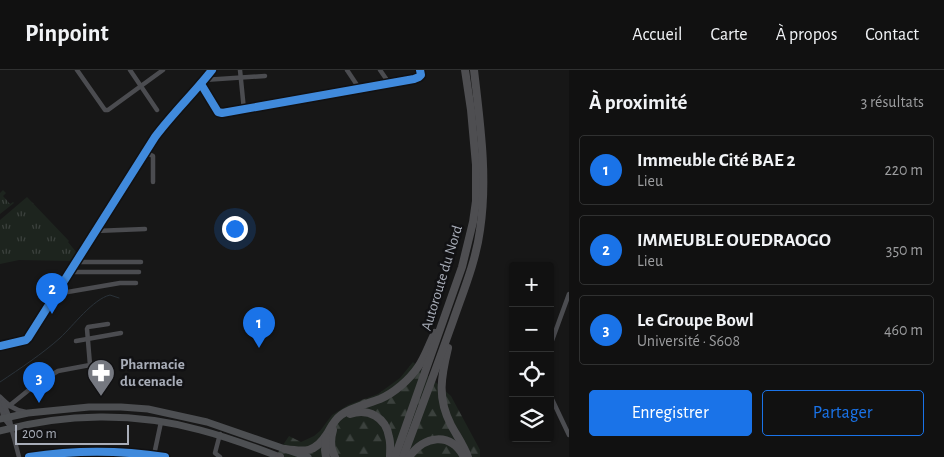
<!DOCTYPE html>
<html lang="fr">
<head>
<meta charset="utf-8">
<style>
  body { margin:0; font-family:"Alegreya Sans",sans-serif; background:#1a1a1a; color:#f1f3f6 }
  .controls { position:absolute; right:15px; bottom:15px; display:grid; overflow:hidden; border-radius:5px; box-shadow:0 1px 4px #0004 }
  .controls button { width:45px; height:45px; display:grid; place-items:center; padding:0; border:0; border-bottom:1px solid #303131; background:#111; color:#f1f3f6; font:25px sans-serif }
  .scale { position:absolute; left:15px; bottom:12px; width:114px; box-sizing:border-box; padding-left:5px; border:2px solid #a8adb8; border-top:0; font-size:14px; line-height:18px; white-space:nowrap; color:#a8adb8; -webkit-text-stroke:4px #111113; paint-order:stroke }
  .you { position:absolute; left:234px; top:158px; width:18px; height:18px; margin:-12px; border:4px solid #fff; border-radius:50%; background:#1a73e8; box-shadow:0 0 0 8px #1a73e833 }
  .badge { display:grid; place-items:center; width:32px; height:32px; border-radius:50%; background:#1a73e8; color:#fff; font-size:16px; font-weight:700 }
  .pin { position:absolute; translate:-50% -41px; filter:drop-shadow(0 1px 2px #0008) }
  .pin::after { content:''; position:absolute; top:26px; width:18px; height:15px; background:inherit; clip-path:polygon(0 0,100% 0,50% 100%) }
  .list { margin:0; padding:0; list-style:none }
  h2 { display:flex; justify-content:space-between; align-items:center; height:65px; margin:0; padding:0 20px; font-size:21px }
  h2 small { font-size:16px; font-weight:400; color:#9c9d9f }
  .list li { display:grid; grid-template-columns:32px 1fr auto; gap:15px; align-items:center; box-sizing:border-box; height:70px; margin:0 10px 10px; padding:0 10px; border:1px solid #303131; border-radius:5px }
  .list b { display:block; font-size:19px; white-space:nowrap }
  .list p { margin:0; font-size:16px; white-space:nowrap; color:#9c9d9f }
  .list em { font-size:16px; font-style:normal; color:#9c9d9f }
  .actions { display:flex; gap:10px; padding:15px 20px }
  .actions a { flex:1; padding:11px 0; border:1px solid #1a73e8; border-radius:5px; text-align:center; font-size:18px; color:#1a73e8 }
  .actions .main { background:#1a73e8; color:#fff }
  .icon { flex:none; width:28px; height:28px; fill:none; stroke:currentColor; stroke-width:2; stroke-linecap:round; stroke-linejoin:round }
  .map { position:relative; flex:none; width:569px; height:387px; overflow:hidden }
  header { display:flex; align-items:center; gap:30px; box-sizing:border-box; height:70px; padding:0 25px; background:#111; border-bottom:1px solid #303131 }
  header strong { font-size:24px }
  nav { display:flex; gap:28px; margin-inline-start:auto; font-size:18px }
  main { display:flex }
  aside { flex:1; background:#111 }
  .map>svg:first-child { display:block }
</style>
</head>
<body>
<header>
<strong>Pinpoint</strong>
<nav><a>Accueil</a><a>Carte</a><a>À propos</a><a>Contact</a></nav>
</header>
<main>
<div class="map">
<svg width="569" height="387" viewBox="0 0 569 387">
  <defs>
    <pattern id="grass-tufts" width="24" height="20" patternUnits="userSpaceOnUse" patternTransform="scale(1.25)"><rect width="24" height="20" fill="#1d241e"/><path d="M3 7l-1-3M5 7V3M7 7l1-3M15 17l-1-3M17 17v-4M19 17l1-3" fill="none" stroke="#3b413d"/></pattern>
    <pattern id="forest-firs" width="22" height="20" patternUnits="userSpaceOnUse" patternTransform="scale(1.25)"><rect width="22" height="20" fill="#1d241e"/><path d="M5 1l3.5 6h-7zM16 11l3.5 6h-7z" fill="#3b413d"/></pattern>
  </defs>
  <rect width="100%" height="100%" fill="#171717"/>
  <g fill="url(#grass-tufts)">
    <polygon points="3,120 6,123 3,126 10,134 13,132 14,133 0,144 0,123"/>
    <polygon points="27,127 69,171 68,172 77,183 72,191 19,190 0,194 0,150"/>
  </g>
  <polygon fill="url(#forest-firs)" points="413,292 451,326 480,380 480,387 275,387 289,366 301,372 314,366 320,361 332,345 348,335 378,324 400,308"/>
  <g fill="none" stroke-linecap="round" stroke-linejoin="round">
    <path stroke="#2a3239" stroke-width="1" d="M0 312C21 298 42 284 60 268 73 256 93 229 110 225L119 228"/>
    <g stroke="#4b4c50" stroke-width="4.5">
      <polyline points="77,0 105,40 108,40 163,0"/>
      <polyline points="130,0 157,40"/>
      <polyline points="240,0 244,40"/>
      <polyline points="347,0 359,18"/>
      <polyline points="380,0 389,13"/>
      <polyline points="204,10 265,6"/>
      <polyline points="201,14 218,42 222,43 414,9 419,7 421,5 420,0"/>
      <polyline points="145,82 153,86 153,112"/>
      <polyline points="95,161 145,159"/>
      <polyline points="75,192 141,192"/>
      <polyline points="69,202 139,202"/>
      <polyline points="56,224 120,213 136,213"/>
      <polyline points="76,271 121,263"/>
      <path d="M0 276 26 270 28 268 155 67C173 43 194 23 212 0"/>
      <polyline points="550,276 569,224"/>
      <polyline points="550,325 569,365"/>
      <polyline points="9,336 35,315 58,301 90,295 87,259 88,257 108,254"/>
      <polyline points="11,357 19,387"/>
      <polyline points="154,385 161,352"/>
      <path d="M29 387C75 380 119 380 165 387"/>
      <polyline points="220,387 215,383 220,364"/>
    </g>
    <g stroke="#4b4c50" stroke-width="5">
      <path d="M0 327C8 335 14 340 25 342"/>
      <polyline points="0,331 4,348 11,357"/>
      <polyline points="3,332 9,347 11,357"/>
    </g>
    <g stroke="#4d4f52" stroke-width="7">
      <polyline points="0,349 28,343 89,337 121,337 148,339 207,352 308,387"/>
      <path d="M0 361C65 343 135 342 200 360 227 367 254 377 280 387"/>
    </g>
    <g stroke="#4e4e51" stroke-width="8">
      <path d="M448 278C441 307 437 328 451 355 457 366 464 376 468 387"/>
      <path d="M350 344C368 338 386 347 389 367 391 373 390 380 390 387"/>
      <path d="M333 360C330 370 330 378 335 387"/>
      <path d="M285 379C305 382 315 383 327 364 331 357 334 350 341 345 352 337 367 334 380 329 394 323 409 310 418 297 425 287 429 274 435 263"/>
      <polyline points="279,387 280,387"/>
      <polyline points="326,387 325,380 326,367"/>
      <polyline points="395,387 462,197 473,152 476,131 476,95 471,40 465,0"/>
      <path d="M403 387C420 342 437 296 453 251 463 222 476 191 480 160 488 107 480 53 474 0"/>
      <path d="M409 387C424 366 450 361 464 387"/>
    </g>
    <defs>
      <g id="cycleway">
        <polyline points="201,14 218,42 222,43 414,9 419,7 421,5 420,0"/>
        <path d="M0 276 26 270 28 268 155 67C173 43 194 23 212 0"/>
        <path d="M29 387C75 380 119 380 165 387"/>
      </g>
    </defs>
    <use href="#cycleway" stroke="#111113" stroke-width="11"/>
    <use href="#cycleway" stroke="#408adc" stroke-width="8"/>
  </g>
  <defs>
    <symbol id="pharmacy-pin" viewBox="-11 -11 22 30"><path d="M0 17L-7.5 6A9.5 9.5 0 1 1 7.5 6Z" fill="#757880" stroke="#111113"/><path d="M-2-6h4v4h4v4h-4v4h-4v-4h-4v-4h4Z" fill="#fff"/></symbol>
  </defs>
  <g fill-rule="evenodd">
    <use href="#pharmacy-pin" x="85" y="287" width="32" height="43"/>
  </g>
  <g text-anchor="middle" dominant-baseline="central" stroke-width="5" stroke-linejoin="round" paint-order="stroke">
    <g font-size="15" fill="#a8adb8" stroke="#111113">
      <text transform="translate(442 208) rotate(-73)">Autoroute du Nord</text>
    </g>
    <g font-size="15" font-weight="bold" fill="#a8adb8" stroke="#111113" text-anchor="start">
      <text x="120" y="294">Pharmacie<tspan x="120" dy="17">du cenacle</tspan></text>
    </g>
  </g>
</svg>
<div class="controls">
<button>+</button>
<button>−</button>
<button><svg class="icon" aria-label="locate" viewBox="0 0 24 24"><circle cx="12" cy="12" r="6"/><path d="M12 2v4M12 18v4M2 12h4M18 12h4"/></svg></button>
<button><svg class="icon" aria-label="layers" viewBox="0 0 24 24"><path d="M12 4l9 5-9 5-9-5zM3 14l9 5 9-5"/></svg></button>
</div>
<div class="scale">200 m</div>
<div class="you"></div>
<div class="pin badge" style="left:259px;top:278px">1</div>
<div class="pin badge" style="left:52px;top:244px">2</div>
<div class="pin badge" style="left:39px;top:333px">3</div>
</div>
<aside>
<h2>À proximité<small>3 résultats</small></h2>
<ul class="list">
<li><span class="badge">1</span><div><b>Immeuble Cité BAE 2</b><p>Lieu</p></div><em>220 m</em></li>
<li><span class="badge">2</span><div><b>IMMEUBLE OUEDRAOGO</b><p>Lieu</p></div><em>350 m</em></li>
<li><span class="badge">3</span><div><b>Le Groupe Bowl</b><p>Université · S608</p></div><em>460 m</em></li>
</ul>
<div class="actions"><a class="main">Enregistrer</a><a>Partager</a></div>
</aside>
</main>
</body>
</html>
